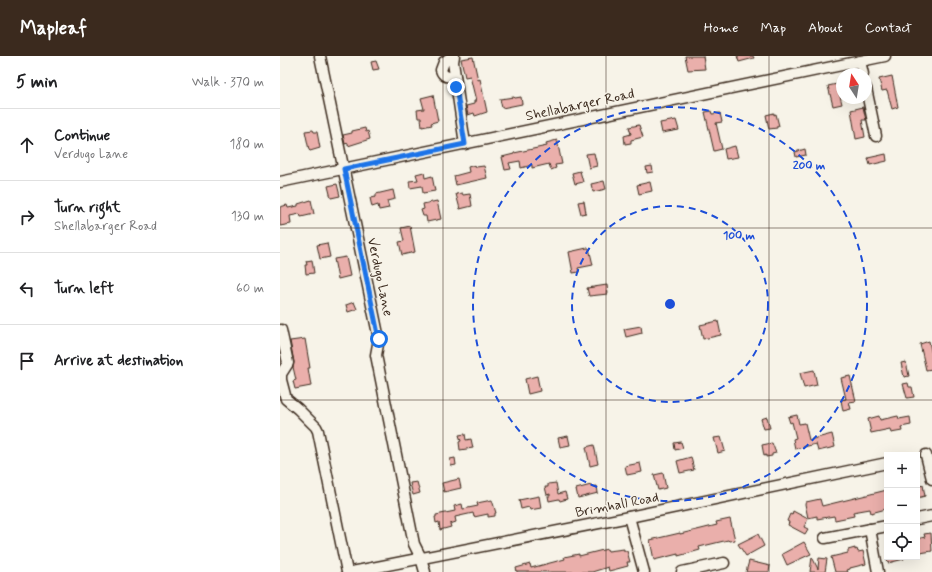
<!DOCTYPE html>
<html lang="en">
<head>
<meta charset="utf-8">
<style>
  body { margin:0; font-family:Mynerve,sans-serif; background:#f2f2f2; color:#202124 }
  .controls { position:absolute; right:12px; bottom:12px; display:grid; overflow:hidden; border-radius:0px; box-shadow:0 4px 16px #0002 }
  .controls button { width:36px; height:36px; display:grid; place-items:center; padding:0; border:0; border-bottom:1px solid #e0e0e0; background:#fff; color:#202124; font:20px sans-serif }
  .compass { position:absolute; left:556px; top:12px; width:36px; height:36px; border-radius:50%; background:#fff; box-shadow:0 4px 16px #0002; rotate:348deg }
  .stop { position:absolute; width:12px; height:12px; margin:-9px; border:3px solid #1a73e8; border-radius:50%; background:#fff }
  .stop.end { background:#1a73e8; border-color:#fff; box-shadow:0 1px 4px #0008 }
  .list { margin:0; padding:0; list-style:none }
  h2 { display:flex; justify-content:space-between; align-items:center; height:52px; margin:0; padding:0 16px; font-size:17px }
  h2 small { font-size:13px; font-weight:400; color:#757577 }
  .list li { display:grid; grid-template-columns:26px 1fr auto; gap:12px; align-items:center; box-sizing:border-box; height:72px; padding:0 16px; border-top:1px solid #e0e0e0 }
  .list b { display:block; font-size:15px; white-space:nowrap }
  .list p { margin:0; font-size:13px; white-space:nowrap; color:#757577 }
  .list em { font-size:13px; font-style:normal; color:#757577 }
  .icon { flex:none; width:22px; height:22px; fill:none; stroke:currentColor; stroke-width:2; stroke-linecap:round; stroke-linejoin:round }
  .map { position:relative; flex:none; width:652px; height:516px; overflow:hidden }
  header { display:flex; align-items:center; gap:24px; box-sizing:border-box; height:56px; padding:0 20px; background:#3b2a1e; color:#fff }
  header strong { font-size:19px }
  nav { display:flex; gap:22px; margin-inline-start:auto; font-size:14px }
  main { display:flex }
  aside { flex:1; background:#fff }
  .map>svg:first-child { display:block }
</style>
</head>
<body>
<header>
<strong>Mapleaf</strong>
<nav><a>Home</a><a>Map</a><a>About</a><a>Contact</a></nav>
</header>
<main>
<aside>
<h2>5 min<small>Walk · 370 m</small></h2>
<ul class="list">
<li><svg class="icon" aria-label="ahead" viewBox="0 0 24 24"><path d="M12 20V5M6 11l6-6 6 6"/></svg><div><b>Continue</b><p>Verdugo Lane</p></div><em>180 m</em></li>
<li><svg class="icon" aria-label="right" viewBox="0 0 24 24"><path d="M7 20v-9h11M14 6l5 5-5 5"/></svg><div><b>Turn right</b><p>Shellabarger Road</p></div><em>130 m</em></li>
<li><svg class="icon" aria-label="left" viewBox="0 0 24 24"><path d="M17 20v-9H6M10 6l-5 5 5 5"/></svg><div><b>Turn left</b></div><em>60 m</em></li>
<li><svg class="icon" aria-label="arrive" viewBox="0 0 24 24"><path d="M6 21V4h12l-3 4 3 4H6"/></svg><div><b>Arrive at destination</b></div></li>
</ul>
</aside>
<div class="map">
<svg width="652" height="516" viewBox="0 0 652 516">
  <rect width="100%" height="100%" fill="#f7f3e8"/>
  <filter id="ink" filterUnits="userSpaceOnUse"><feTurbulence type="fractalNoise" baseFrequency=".025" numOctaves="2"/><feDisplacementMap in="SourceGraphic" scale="8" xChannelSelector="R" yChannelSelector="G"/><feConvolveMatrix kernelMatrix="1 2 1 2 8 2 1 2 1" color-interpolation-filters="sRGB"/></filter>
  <g filter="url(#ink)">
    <g fill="#eaafab" stroke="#3b2a1e">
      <polygon points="405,0 423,0 425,13 408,14"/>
      <polygon points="457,0 473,0 474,2 459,6"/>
      <polygon points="193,1 198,24 200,23 207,56 195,60 194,57 188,59 186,50 194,48 194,45 196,45 190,20 185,21 181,3"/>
      <polygon points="96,5 99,13 93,14 91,6"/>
      <polygon points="612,20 618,51 612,53 607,34 602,35 599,23"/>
      <polygon points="557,28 562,48 553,50 548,30"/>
      <polygon points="153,39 158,65 151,67 152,69 142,71 141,62 138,62 137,54 144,53 141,42"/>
      <polygon points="234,41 235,42 241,41 242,48 222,52 220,43"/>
      <polygon points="583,51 586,64 582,64 585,81 576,83 571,54"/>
      <polygon points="431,55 432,58 440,57 442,66 436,67 442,93 434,95 425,56"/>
      <polygon points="494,57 494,59 496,58 499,70 497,70 497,72 489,73 486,59"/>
      <polygon points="396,64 399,74 382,77 380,67"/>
      <polygon points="359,69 363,81 351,84 351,87 345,88 344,80 351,78 349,71"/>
      <polygon points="85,72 86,76 88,75 90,83 68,90 68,87 65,88 63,79 72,77 72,75"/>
      <polygon points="33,74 34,76 37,76 40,92 30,95 29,94 25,75"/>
      <polygon points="277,84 282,108 275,109 276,112 271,114 269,108 252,112 252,109 241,112 240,105 229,107 231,113 225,114 222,101 234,98 234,97 267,90 266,87"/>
      <polygon points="455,90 458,101 446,103 444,93"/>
      <polygon points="525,93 526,99 516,101 515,96"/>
      <polygon points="314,97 317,110 309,112 306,98"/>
      <polygon points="606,98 607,105 590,109 588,102"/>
      <polygon points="195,109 196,111 204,110 207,122 176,129 174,120 189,116 188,111"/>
      <polygon points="372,110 373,116 367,117 366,111"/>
      <polygon points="300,115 303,126 295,128 292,117"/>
      <polygon points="144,116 145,122 152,120 155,135 143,137 142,130 130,132 129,125 138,124 136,118"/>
      <polygon points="324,125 326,133 313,136 311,128"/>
      <polygon points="370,126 372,135 359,138 357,129"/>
      <polygon points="57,128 60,140 51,142 48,130"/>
      <polygon points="113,134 115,143 107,145 109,152 99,154 98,149 92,151 90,142 96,141 96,138"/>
      <polygon points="182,137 183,139 190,138 192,150 180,153 176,138"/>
      <polygon points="31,144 34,158 21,161 20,158 10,160 11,168 0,170 0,151 7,149 8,152 18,150 18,148"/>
      <polygon points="157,145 161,163 147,166 146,160 143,160 141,154 144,153 143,148"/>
      <polygon points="304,145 306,157 301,158 298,146"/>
      <polygon points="130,170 135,196 122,199 119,186 124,185 121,172"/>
      <polygon points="47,187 50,201 40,203 37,189"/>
      <polygon points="307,192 309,192 313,209 298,212 299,216 293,217 289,196"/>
      <polygon points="66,201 70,220 58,223 54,203"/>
      <polygon points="32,204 34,217 26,218 25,209 27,209 26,205"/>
      <polygon points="327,229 328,238 309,240 307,232"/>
      <polygon points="74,246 77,253 68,256 66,249"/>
      <polygon points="438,265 441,279 423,283 420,269"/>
      <polygon points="361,270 362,277 346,281 344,273"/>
      <polygon points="25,283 30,312 28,312 31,330 15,333 13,325 16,324 13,311 14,306 10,285"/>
      <polygon points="649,285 652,299 652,313 646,314 640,288"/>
      <polygon points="626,306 629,320 624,321 621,307"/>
      <polygon points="534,314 537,329 524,332 520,317"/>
      <polygon points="257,320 260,335 248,338 245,323"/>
      <polygon points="570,320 576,345 569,346 571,353 563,355 561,344 566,343 561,322"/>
      <polygon points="628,327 629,331 632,331 634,341 627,342 623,328"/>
      <polygon points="517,359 519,368 525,367 529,384 552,378 555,391 538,395 536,388 515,393 513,383 516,382 512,366 510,367 508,361"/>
      <polygon points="599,360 600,364 618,360 619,363 630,361 631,369 621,371 622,375 611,377 610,373 591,377 588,363"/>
      <polygon points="487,361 490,372 484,373 481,363"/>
      <polygon points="185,378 186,384 191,383 193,392 180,394 179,386 181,385 179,379"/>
      <polygon points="288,380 290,389 280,391 278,382"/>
      <polygon points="441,381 445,395 438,397 434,382"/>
      <polygon points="401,386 403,392 395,394 394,387"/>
      <polygon points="492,387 496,397 492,398 492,400 486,401 486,399 484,400 482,389"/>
      <polygon points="314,389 318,408 310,410 306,391"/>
      <polygon points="411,401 414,414 400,417 397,405"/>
      <polygon points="175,402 176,409 171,410 170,403"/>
      <polygon points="360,407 362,416 347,419 345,410"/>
      <polygon points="383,417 386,432 378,434 374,419"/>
      <polygon points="179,423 181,432 164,436 162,427"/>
      <polygon points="137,426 140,437 133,439 130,427"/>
      <polygon points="276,427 278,438 285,436 287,443 280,445 279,443 269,445 268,440 270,440 270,438 267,439 265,431 268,431 268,428"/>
      <polygon points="311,429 311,431 317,430 318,437 298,442 296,433"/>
      <polygon points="643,429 645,440 637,442 637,431"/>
      <polygon points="607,434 606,453 591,457 590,453 573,456 574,460 555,464 554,460 537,463 537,460 528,462 525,448 526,446 540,443 542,450"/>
      <polygon points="259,440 261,452 250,454 249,451 241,453 239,444"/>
      <polygon points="212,444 216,457 215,457 215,460 208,461 208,458 194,461 193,457 175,461 176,466 170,468 171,471 160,474 159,466 156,467 155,461 156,461 156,459 175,455 174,450 182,448 183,453 198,450 197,447"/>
      <polygon points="513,455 528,463 524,471 528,473 525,478 508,469 509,466 507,465 510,458 512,459"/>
      <polygon points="450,463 455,484 449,485 448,484 419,491 420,494 413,496 398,500 398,498 374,504 370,484 400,477 400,478 421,473 437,469 436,466"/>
      <polygon points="651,477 652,495 640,497 640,496 637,496 637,483 645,481 644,478"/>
      <polygon points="478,478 484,490 466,500 458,488"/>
      <polygon points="524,486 531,498 507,509 502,498"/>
      <polygon points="575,492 575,494 577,493 578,496 583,495 586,508 570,512 570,513 567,514 568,516 555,516 551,501 568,497 568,494"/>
      <polygon points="327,493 328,495 344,493 344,495 347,495 350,506 347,506 348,510 329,515 328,511 312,516 237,516 236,512 250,508 251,512 285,503 284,501 299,498 299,500"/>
      <polygon points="532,501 538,513 539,502 547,503 545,516 530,516"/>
      <polygon points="606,501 624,501 624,503 608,507"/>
      <polygon points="469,505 490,510 489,516 466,516"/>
    </g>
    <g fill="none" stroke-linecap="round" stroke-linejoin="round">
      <defs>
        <g id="minor">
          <polyline points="40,0 99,283 96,299 134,488 141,502 145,516"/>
          <path d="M173 0 164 6 161 14C163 21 168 21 175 21"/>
          <polyline points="174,0 173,6 185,88"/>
          <polyline points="580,5 583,18"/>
          <polyline points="586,32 596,80"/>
          <polyline points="0,126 605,0"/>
          <polyline points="1,274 8,307 1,318 1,324 6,343 18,353 36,371 38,375 67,516"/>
          <polyline points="646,399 652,423"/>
          <polyline points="349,461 364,516"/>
          <polyline points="637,463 652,460"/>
          <polyline points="590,473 598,516"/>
          <polyline points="545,482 607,470"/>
          <polyline points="72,516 349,461 607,407"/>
          <polyline points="402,516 444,507"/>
        </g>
      </defs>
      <use href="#minor" stroke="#3b2a1e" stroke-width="13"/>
      <use href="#minor" stroke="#f7f3e8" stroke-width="10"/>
    </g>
  </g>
  <g fill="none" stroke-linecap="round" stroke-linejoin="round" filter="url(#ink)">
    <polyline stroke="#1a73e8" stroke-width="5" points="99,283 64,113 185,88 176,31"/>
  </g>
  <path fill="none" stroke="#3b2a1e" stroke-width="1" stroke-opacity="0.55" d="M163 0V516M326 0V516M489 0V516M0 172H652M0 344H652"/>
  <g fill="none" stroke="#1d4ed8" stroke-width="2" stroke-dasharray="7 5">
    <circle cx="390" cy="248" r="98"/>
    <circle cx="390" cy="248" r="197"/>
  </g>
  <g text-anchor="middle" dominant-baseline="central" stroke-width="3" stroke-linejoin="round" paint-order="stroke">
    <g font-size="14" fill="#3b2a1e" stroke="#f7f3e8">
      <text transform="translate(300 49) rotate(-12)">Shellabarger Road</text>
      <text transform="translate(100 221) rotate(78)">Verdugo Lane</text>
      <text transform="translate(337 449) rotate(-11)">Brimhall Road</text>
    </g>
  </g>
  <circle cx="390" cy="248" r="6" fill="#1d4ed8" stroke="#f7f3e8" stroke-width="2"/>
  <g font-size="12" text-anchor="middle" font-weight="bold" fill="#1d4ed8" stroke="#f7f3e8" stroke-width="3" stroke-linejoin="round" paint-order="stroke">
    <text x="529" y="113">200 m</text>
    <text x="459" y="183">100 m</text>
  </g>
</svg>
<div class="controls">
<button>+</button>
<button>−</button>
<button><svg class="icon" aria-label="locate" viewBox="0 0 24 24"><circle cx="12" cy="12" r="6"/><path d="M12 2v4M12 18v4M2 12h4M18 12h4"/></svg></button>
</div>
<svg class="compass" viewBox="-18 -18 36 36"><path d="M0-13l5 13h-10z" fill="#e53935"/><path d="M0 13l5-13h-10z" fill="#757577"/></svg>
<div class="stop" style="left:99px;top:283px"></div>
<div class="stop end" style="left:176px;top:31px"></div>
</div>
</main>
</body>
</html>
